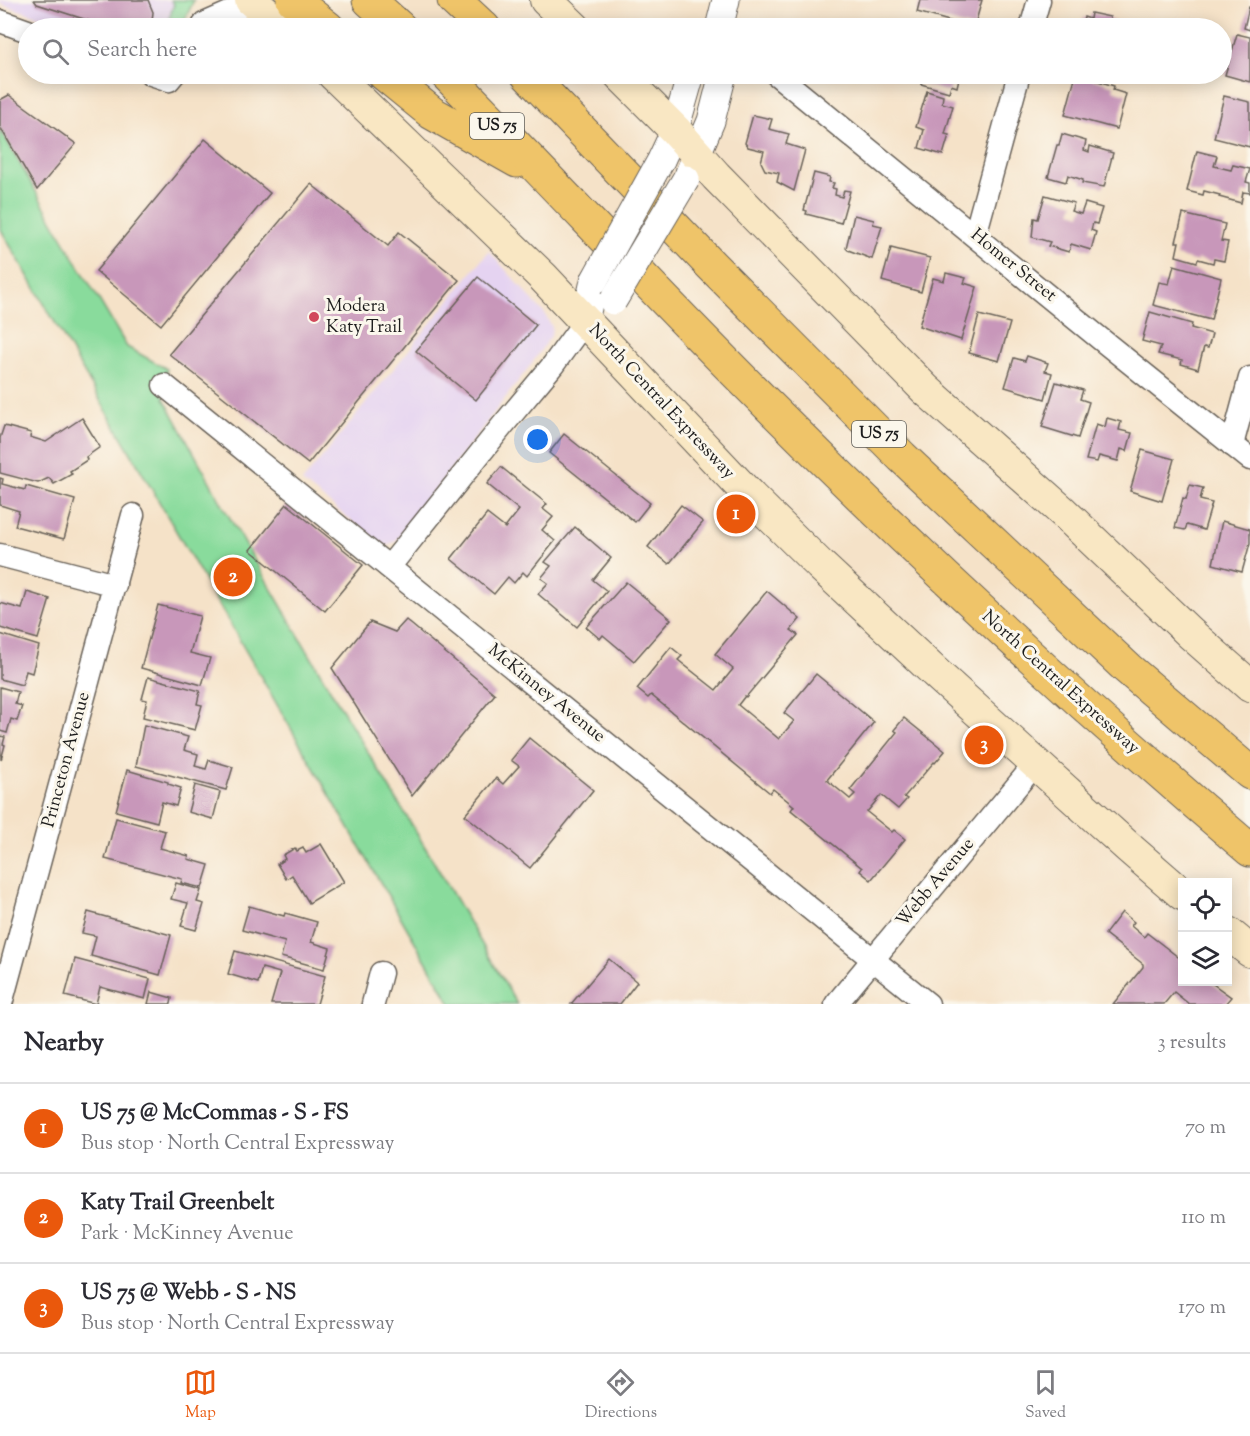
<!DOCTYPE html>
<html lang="en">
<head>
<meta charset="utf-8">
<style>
  body { margin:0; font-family:"Sorts Mill Goudy",serif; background:#f7f7f7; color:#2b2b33 }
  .controls { position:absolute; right:18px; bottom:18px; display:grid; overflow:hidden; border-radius:0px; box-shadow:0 3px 15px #0003 }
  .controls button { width:54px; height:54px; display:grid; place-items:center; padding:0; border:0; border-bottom:2px solid #e1e1e2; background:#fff; color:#2b2b33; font:30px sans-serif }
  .you { position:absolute; left:538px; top:440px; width:21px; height:21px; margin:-15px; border:4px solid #fff; border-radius:50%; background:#1a73e8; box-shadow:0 0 0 9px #1a73e833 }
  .badge { display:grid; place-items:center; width:39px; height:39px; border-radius:50%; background:#ea580c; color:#fff; font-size:20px; font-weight:700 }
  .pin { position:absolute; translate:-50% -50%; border:3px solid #fff; box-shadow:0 2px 6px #0006 }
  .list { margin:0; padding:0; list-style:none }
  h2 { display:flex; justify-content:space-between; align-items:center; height:78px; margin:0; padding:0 24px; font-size:26px }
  h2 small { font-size:20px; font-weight:400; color:#7c7c81 }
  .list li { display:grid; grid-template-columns:39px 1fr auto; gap:18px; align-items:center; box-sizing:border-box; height:90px; padding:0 24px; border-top:2px solid #e1e1e2 }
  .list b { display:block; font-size:22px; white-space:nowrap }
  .list p { margin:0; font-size:20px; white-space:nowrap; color:#7c7c81 }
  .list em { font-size:20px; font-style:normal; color:#7c7c81 }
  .icon { flex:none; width:33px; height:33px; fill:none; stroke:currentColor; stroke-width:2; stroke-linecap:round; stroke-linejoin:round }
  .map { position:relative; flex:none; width:1250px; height:1004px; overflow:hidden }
  .search { position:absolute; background:#fff; box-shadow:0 3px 15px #0003; left:18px; right:18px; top:18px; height:66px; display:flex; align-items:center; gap:15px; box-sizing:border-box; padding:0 21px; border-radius:33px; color:#7c7c81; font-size:22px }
  .sheet { height:348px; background:#fff }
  nav { display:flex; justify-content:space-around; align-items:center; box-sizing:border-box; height:84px; border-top:2px solid #e1e1e2; background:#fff; font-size:16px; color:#7c7c81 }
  nav a { display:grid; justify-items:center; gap:3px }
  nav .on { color:#ea580c }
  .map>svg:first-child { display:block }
</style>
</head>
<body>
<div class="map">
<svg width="1250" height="1004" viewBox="0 0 1250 1004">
  <rect width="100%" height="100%" fill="#fbf7ec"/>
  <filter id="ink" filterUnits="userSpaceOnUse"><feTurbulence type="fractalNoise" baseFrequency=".0167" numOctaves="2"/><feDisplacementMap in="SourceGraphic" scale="12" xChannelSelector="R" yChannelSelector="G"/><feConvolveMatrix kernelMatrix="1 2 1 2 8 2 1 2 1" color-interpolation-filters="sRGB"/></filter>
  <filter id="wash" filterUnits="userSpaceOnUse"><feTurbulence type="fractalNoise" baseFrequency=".008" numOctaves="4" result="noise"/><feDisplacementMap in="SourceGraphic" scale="24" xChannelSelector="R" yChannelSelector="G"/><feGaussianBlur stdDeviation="1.35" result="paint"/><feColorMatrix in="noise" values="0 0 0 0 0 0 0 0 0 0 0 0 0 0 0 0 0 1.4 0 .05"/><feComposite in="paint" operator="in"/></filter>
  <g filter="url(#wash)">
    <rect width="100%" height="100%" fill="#f5e2c8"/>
    <g fill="#e5d3f1">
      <polygon points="0,0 171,0 174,4 166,28 76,28 0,4"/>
      <polygon points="489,251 545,314 552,327 551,336 529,367 396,541 385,547 302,482"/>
    </g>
    <g fill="#89db9c" stroke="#527c5c" stroke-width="1.5">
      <polygon points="171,0 194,0 181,28 166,28 174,4"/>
      <polygon points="0,129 63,239 127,347 167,369 164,398 227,513 331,691 431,857 517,1004 451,1004 0,228"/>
    </g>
    <g id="blocks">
      <g fill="#c897ba">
        <polygon points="34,0 148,0 153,12 152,21 146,28 112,28 37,4"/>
        <polygon points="920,0 982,0 974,28 917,12"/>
        <polygon points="1249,7 1250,7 1250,30 1244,28"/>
        <polygon points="1091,13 1110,17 1110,20 1122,23 1120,28 1089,28 1082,26 1084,17 1090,19"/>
        <polygon points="1237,34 1250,37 1250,82 1225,75"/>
        <polygon points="924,74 960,74 957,87 951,85 949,92 921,84"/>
        <polygon points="1076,74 1114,86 1113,90 1126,94 1117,129 1065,115"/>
        <polygon points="927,91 943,96 942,103 953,106 945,134 949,135 943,155 919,148 924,130 916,127"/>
        <polygon points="9,95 76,144 37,190 0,127 0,100"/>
        <polygon points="1224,96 1250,102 1250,147 1214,138"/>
        <polygon points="753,115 772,119 769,129 789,134 786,144 805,150 794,191 777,182 779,173 765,170 761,162 764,151 748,147 745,143"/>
        <polygon points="1062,134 1086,141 1084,150 1089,152 1090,146 1113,153 1104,187 1082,183 1083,180 1068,175 1066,182 1048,177 1057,145 1059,145"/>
        <polygon points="205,139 270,193 161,325 96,271"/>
        <polygon points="1197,151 1217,156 1214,166 1231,170 1233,165 1250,169 1246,182 1250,183 1250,193 1243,192 1241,203 1219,197 1220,195 1204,191 1203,195 1187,191"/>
        <polygon points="814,173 830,177 829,182 834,183 832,188 836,189 835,195 842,197 844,190 850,191 841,223 806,214 807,211 804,210"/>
        <polygon points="311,184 388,246 399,232 459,280 308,464 169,354"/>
        <polygon points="1045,195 1074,203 1071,211 1081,214 1085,203 1102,208 1097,224 1093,223 1091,230 1096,232 1091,250 1071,244 1069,252 1048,246 1050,242 1032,237 1034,218 1038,219"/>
        <polygon points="1183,214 1225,224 1221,241 1228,242 1224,261 1214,259 1213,263 1198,259 1197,262 1176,256 1179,242 1176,242"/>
        <polygon points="854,215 874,220 873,224 882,226 872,259 848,250 846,248"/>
        <polygon points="891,248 930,258 921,292 882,281"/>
        <polygon points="1174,265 1221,278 1211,320 1153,305 1159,282 1169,284"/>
        <polygon points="946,273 966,278 964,283 977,287 961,340 919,326 933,278 944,281"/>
        <polygon points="478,277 536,325 476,400 416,351"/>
        <polygon points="1150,312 1192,324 1191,328 1212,334 1208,348 1204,347 1198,369 1181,364 1182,360 1158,354 1161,346 1142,341"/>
        <polygon points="979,315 1010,323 999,361 969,353"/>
        <polygon points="1027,356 1048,363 1045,371 1052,373 1045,399 1005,387 1014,358 1025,361"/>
        <polygon points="1056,382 1083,390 1080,399 1089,402 1078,438 1042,427"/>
        <polygon points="82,418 100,447 86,457 87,460 70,471 72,474 54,484 49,478 38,483 0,473 0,438 4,426 31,433 30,437 46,442"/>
        <polygon points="1107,418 1121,422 1119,430 1132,433 1127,451 1121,449 1118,461 1099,456 1097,462 1086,460 1096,424 1105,427"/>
        <polygon points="564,434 650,503 635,522 549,453"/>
        <polygon points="1142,450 1174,459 1162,501 1130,491"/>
        <polygon points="501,467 547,504 543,509 553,517 542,530 555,541 527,576 523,572 514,583 508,577 494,594 451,559 487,514 505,528 519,510 487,484"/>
        <polygon points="0,478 3,479 2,484 25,490 26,486 75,500 64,539 15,526 19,511 0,505"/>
        <polygon points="1190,485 1203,488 1200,500 1212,503 1204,530 1187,525 1185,530 1175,528 1183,498 1186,499"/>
        <polygon points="287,504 363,565 325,611 250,550"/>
        <polygon points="681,505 703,522 669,564 648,547"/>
        <polygon points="1222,521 1250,529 1250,543 1242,572 1213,564"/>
        <polygon points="575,527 611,558 593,580 607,591 577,627 538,594 548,583 541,578 551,566 545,562"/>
        <polygon points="626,582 671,619 634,661 603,635 600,639 586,627"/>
        <polygon points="767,591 800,619 791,630 798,635 746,697 745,696 738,705 779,739 794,721 784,713 816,674 874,722 827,780 850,799 855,794 850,790 897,732 894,730 904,718 945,751 935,763 934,762 904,797 907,799 898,809 881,795 867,812 892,832 894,830 905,839 871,880 860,871 862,868 791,810 794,806 773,789 770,793 651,695 648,698 637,689 671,647 682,656 678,660 716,690 733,669 715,654"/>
        <polygon points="27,592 50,599 38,639 0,628 0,603 22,609"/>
        <polygon points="158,605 200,616 190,653 210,658 202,685 141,668"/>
        <polygon points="406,620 495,694 412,796 332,668 370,622 395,632"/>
        <polygon points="0,634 39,646 32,673 26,671 22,685 0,679"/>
        <polygon points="148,677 200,691 197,704 202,705 195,730 143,717 147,700 142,699"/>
        <polygon points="0,687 18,692 15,704 22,706 17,721 11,719 7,733 0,731"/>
        <polygon points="144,725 188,737 184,750 198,754 195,766 206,769 209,760 233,767 226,790 136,766"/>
        <polygon points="0,736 5,737 3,744 5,745 1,760"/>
        <polygon points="529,738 593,790 530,868 465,815 496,778 503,784 519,766 511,760"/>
        <polygon points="127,770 168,782 168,784 181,788 176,806 162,802 157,822 116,811"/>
        <polygon points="195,785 220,792 213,819 188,812"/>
        <polygon points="116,818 165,831 160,848 189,856 188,859 209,865 202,888 181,883 182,879 105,859"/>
        <polygon points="321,844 344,882 309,903 292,875 286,879 277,864 285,859 283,855 295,848 297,851 303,848 306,853"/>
        <polygon points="176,883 201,890 197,902 204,904 196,930 181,926 188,903 171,899"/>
        <polygon points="249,906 284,916 285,913 317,922 311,942 330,948 324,969 281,957 285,942 242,930"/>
        <polygon points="88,912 171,935 160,975 91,956 96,936 82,933"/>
        <polygon points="1122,912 1134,922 1131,926 1144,937 1147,933 1182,960 1182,982 1210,982 1231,997 1225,1004 1189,1004 1174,992 1164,1004 1113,1004 1143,967 1143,964 1105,934"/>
        <polygon points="235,951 325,976 317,1004 271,1004 280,973 262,968 258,983 228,974"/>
        <polygon points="75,959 150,979 145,999 100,987 96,1004 65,996"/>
        <polygon points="609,959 637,982 620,1004 571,1004"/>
        <polygon points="151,992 172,998 171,1004 148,1004"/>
      </g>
    </g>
  </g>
  <g filter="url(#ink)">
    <use href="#blocks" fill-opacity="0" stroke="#686158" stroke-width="1.5"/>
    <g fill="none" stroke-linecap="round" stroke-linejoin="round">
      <defs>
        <g id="minor">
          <polyline points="0,21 28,31"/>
          <polyline points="204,24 254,2"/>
          <polyline points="1031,28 1039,0"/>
          <polyline points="151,74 169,80 174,74"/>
          <polyline points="776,74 1103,341 1250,459"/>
          <polyline points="975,235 1019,74"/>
          <polyline points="164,385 928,1004"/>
          <polyline points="1232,445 1250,378"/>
          <polyline points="0,555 115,585"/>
          <polyline points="389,567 503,425 553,365 585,321"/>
          <polyline points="1,1004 133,515"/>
          <polyline points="373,1004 381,973"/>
          <polyline points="836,1004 1036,763"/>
        </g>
        <g id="tertiary">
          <polyline points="719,28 726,0"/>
          <polyline points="661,160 675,130 691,74"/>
          <polyline points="689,173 711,121 723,74"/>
          <polyline points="585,321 594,281"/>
        </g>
        <g id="secondary">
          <polyline points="251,0 283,28"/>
          <polyline points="546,0 575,28"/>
          <polyline points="333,74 543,277 751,497 820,565 940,677 1129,848 1182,894"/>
          <polyline points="619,74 675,130 716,176 925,389 1063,512 1191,634 1250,686"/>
          <polyline points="1228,933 1250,951"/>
        </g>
        <g id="motorway">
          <polyline points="293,0 328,28"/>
          <polyline points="369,0 400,28"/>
          <polyline points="454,0 484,28"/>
          <polyline points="384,74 432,113 517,161"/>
          <path d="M446 74C554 183 658 296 767 404 922 559 1083 708 1250 850"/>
          <polyline points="527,74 711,265 902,457 1128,669 1250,773"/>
        </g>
      </defs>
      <use href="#minor" stroke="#686158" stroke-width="25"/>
      <use href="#tertiary" stroke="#686158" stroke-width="29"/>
      <use href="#secondary" stroke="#686158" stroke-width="34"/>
      <use href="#motorway" stroke="#686158" stroke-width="35"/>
      <use href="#minor" stroke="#fff" stroke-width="22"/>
      <use href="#tertiary" stroke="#fff" stroke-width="27"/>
      <use href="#secondary" stroke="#f9e7c3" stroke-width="32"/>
      <use href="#motorway" stroke="#efc469" stroke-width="33"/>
      <defs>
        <g id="tertiary-bridge">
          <polyline points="594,281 661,160"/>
          <polyline points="613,301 686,179"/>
        </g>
      </defs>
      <use href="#tertiary-bridge" stroke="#686158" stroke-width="29" stroke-linecap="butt"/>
      <use href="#tertiary-bridge" stroke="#fff" stroke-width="27"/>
    </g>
  </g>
  <circle fill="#d1495b" stroke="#fbf7ec" stroke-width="2" cx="314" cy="317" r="6"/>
  <g text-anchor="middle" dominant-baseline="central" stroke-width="6" stroke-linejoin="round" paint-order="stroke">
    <g fill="#fbf7ec" stroke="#5f5e5a" stroke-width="1.5">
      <rect x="470" y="113" width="54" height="26" rx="4.5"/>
      <rect x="852" y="421" width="54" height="26" rx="4.5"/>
    </g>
    <g font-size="16" font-weight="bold" fill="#1c1c1c">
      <text x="497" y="126">US 75</text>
      <text x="879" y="434">US 75</text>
    </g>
    <g font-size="18" fill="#1c1c1c" stroke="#fbf7ec">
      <text transform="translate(1013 266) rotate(39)">Homer Street</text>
      <text transform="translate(661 402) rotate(47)">North Central Expressway</text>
      <text transform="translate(1060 683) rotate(42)">North Central Expressway</text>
      <text transform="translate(546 694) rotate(39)">McKinney Avenue</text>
      <text transform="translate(67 760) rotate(-75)">Princeton Avenue</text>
      <text transform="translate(936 883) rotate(-50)">Webb Avenue</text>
    </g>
    <g font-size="18" fill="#1c1c1c" stroke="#fbf7ec" text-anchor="start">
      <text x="326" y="307">Modera<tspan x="326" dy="21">Katy Trail</tspan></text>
    </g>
  </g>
</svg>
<div class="controls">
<button><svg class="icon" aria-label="locate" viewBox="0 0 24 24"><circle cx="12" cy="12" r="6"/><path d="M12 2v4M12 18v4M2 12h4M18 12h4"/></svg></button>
<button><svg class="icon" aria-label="layers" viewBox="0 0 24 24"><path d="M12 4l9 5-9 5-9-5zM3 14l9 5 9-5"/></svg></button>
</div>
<div class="you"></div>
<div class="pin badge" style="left:736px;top:514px">1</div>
<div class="pin badge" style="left:233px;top:577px">2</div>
<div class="pin badge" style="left:984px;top:745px">3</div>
<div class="search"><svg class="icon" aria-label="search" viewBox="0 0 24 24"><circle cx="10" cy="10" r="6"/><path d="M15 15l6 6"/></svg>Search here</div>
</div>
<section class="sheet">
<h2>Nearby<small>3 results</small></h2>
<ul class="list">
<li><span class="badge">1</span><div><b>US 75 @ McCommas - S - FS</b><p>Bus stop · North Central Expressway</p></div><em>70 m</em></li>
<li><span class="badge">2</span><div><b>Katy Trail Greenbelt</b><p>Park · McKinney Avenue</p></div><em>110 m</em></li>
<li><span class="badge">3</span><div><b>US 75 @ Webb - S - NS</b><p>Bus stop · North Central Expressway</p></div><em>170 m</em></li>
</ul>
</section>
<nav>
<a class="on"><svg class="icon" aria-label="map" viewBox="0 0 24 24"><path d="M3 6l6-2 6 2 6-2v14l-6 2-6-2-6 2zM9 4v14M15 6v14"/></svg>Map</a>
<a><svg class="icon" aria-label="directions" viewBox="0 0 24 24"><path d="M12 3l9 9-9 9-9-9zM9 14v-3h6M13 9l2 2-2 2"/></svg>Directions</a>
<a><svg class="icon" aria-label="saved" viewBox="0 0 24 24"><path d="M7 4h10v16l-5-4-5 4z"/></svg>Saved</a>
</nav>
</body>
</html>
